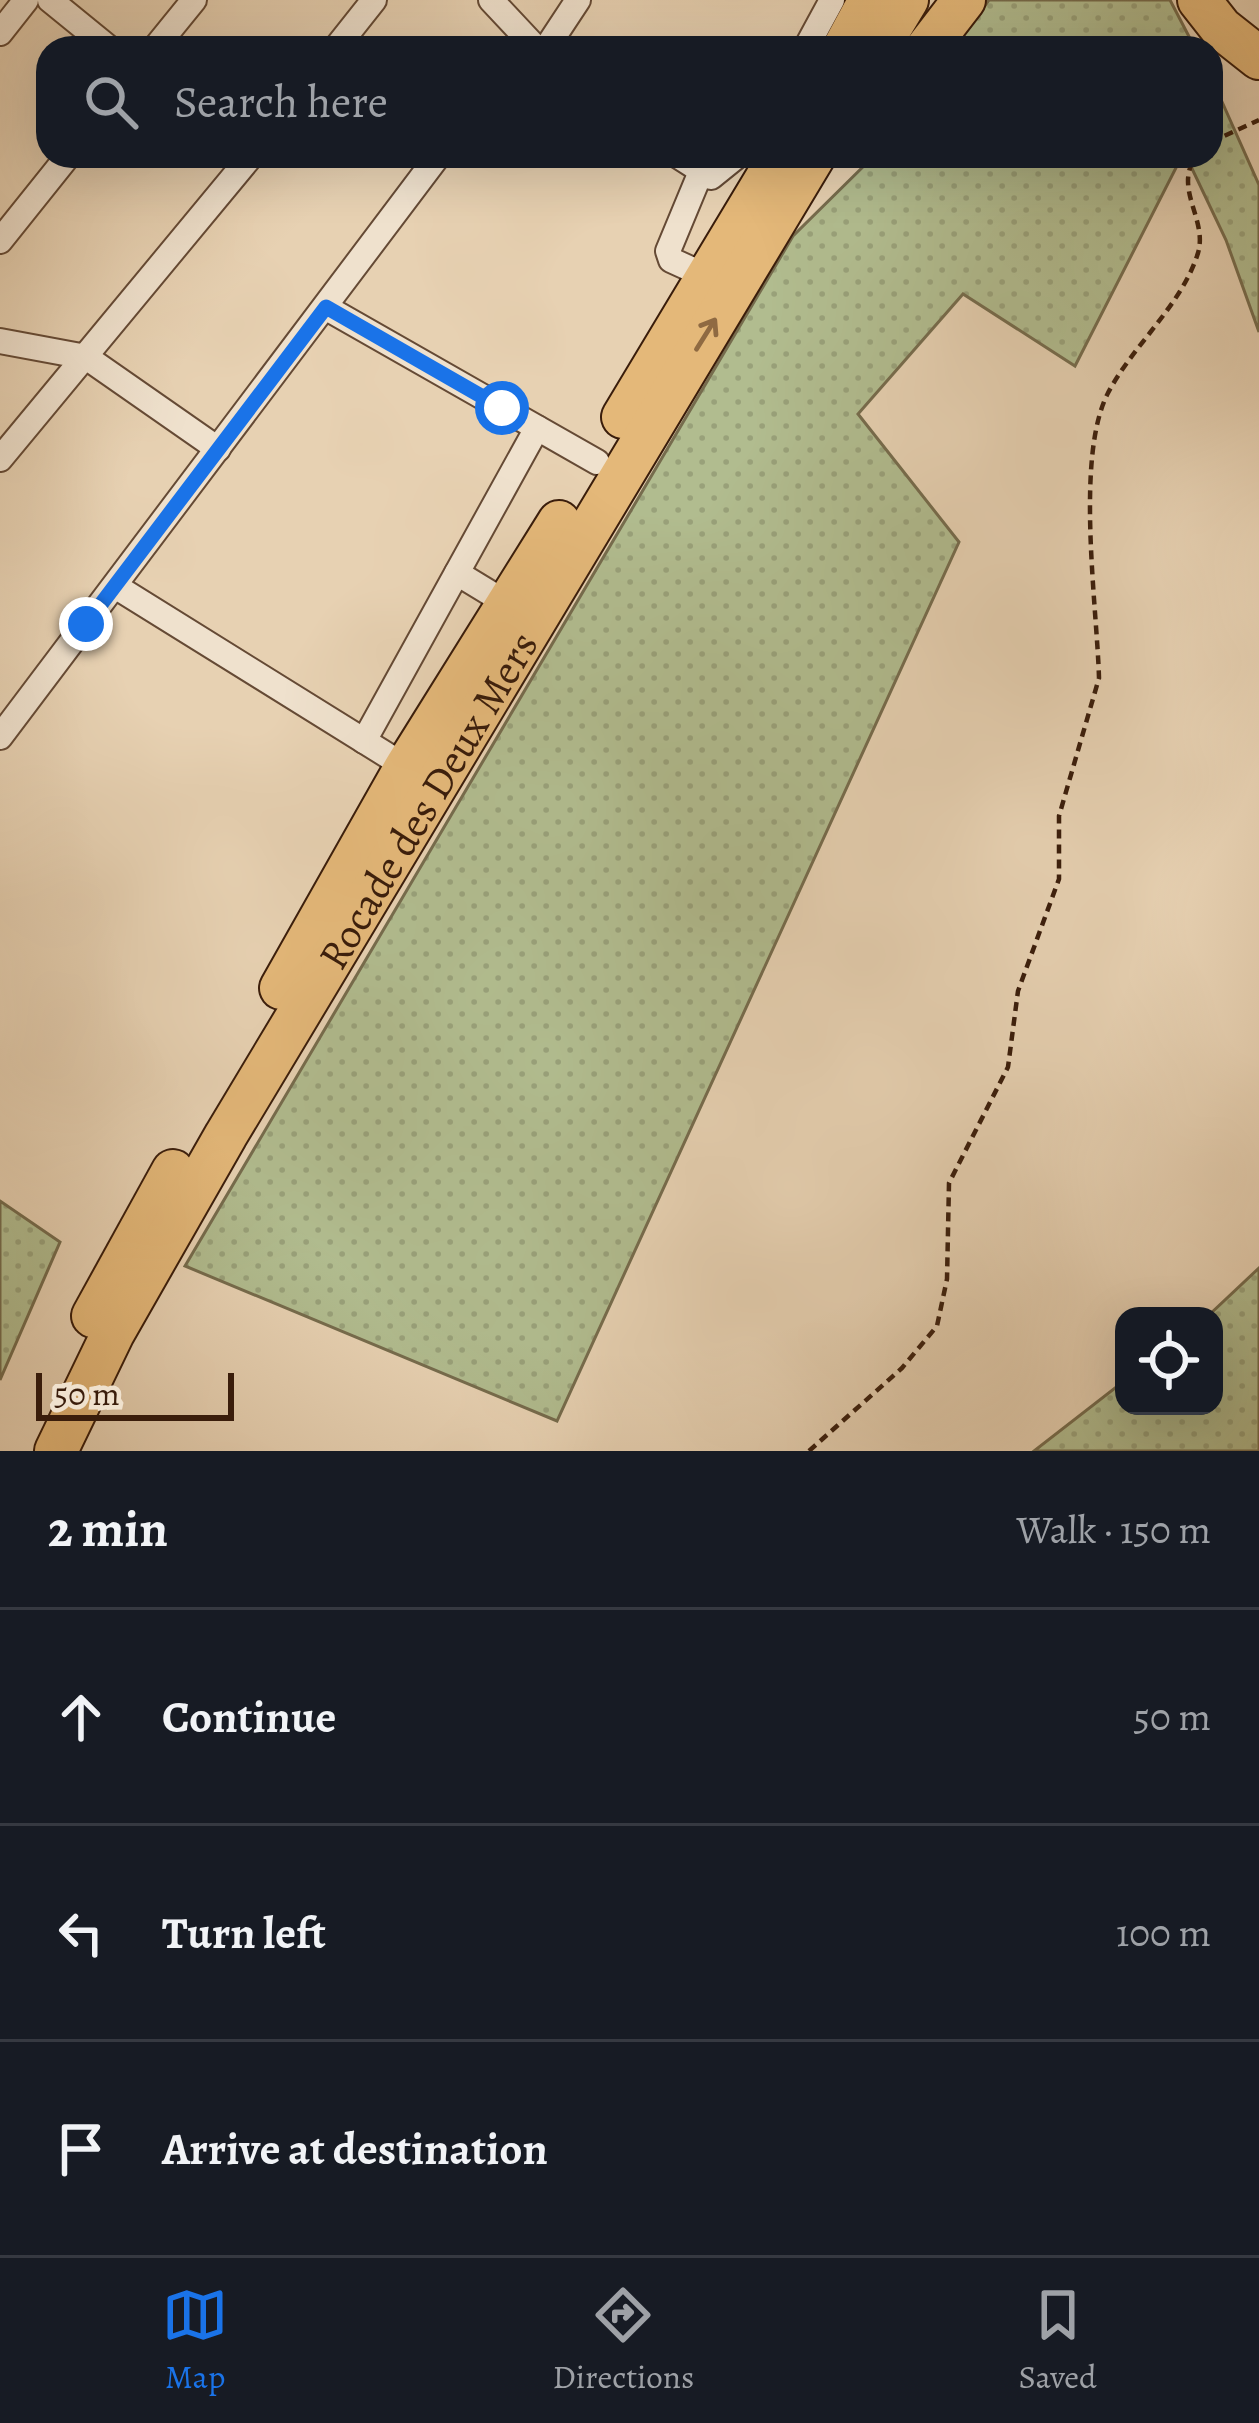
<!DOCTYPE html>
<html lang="en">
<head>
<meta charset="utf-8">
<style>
  body { margin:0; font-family:Alegreya,serif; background:#20242c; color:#f1f3f6 }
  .controls { position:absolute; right:36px; bottom:36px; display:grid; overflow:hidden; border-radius:24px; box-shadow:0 12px 48px #0002 }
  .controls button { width:108px; height:108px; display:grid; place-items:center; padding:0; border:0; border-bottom:3px solid #363941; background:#171b24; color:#f1f3f6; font:60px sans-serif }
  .scale { position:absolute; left:36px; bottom:30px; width:198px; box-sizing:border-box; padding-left:12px; border:6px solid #3a1d0b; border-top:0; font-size:33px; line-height:42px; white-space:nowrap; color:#3a1d0b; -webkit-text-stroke:9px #efe1cd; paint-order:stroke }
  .stop { position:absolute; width:36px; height:36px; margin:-27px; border:9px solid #1a73e8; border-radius:50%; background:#fff }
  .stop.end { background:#1a73e8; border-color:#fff; box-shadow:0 3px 12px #0008 }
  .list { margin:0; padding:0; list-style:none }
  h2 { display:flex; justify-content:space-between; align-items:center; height:156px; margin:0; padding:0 48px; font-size:51px }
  h2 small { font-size:39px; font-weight:400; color:#9ea1a6 }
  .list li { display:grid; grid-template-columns:78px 1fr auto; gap:36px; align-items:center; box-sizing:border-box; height:216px; padding:0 48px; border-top:3px solid #363941 }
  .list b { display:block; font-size:45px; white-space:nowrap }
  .list em { font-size:39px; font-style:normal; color:#9ea1a6 }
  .icon { flex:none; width:66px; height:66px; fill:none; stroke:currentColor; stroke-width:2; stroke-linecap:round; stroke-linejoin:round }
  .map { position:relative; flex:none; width:1259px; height:1451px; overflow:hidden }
  .search { position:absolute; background:#171b24; box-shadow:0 12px 48px #0002; left:36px; right:36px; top:36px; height:132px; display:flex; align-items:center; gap:30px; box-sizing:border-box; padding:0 42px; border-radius:36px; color:#9ea1a6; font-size:45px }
  .sheet { height:804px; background:#171b24 }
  nav { display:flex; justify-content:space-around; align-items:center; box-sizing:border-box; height:168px; border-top:3px solid #363941; background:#171b24; font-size:33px; color:#9ea1a6 }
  nav a { display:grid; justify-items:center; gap:6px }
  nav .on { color:#1a73e8 }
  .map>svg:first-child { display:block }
</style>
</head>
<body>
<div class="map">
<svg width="1259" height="1451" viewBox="0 0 1259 1451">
  <defs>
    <pattern id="grass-dots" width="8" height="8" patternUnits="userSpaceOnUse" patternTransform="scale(3)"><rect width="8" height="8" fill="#b1bc8f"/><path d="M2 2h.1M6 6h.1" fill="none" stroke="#99a17a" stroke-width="1.8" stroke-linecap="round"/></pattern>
  </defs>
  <rect width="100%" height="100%" fill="#e7d1b2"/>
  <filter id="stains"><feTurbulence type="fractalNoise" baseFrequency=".00167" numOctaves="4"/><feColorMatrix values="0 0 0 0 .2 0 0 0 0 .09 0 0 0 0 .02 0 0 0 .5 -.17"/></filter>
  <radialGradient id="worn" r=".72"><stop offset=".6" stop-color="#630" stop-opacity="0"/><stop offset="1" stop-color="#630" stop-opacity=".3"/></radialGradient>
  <g fill="url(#grass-dots)" stroke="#766c4d" stroke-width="3">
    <polygon points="989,0 1170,0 1195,48 954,48"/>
    <polygon points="1211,77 1259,185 1259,332 1226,240 1186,156 1211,156"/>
    <polygon points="874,156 1182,156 1075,366 963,294 858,414 959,542 557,1421 185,1266 793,236"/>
    <polygon points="0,1201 60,1242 0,1380"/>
    <polygon points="1259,1268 1259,1451 1034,1451 1124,1381 1124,1406 1214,1406 1214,1316 1208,1316"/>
  </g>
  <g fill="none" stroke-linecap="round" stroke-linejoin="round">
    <defs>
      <g id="minor">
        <polyline points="50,0 109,48"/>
        <polyline points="491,0 536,48"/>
        <polyline points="0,33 26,0"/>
        <polyline points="547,47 578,0"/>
        <polyline points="155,48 194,0"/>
        <polyline points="336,48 374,0"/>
        <polyline points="806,48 832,0"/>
        <polyline points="678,156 711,177 737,156"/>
        <polyline points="700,174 668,251 671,260 704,275"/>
        <polyline points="0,241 68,156"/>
        <polyline points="325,307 597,462"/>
        <polyline points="0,341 86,357 218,449"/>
        <polyline points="0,459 251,156"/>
        <polyline points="457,573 508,604"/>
        <polyline points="115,586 406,767"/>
        <polyline points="0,737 438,156"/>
        <polyline points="364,741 537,428"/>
      </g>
      <g id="trunk">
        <polyline points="1199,0 1221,28 1259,58"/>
        <polyline points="844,48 870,0"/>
        <polyline points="878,48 907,0"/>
        <polyline points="927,48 964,0"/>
        <polyline points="623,417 780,156"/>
        <polyline points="281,988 406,767 559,522"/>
        <polyline points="93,1316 173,1171"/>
        <path id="s1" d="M56 1451 113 1333 226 1135 814 156"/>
      </g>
    </defs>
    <use href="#minor" stroke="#654a35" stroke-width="28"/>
    <use href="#trunk" stroke="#3a1d0b" stroke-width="46"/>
    <g stroke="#3a1d0b" stroke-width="4.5" stroke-dasharray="9 6" stroke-linecap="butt">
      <polyline points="1211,142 1259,120"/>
      <path d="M809 1451 902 1368 937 1326 947 1279 949 1183 1008 1067 1018 991 1059 879V816L1099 678C1097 605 1075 457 1108 393 1133 345 1182 305 1198 253 1208 219 1173 189 1196 156"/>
    </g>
    <use href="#minor" stroke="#efe1cd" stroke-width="24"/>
    <use href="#trunk" stroke="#e4b879" stroke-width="42"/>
  </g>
  <defs><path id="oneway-shaft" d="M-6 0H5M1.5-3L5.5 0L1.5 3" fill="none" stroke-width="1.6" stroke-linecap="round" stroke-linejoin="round" transform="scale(3)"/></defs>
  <use stroke="#8f6a42" href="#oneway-shaft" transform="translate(706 334) rotate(-58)"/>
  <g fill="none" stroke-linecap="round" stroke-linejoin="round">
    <polyline stroke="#1a73e8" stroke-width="15" points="86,624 326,307 502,408"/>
  </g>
  <g text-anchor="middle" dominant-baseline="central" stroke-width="10" stroke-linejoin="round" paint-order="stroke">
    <g font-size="42" fill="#3a1d0b" stroke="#efe1cd">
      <text stroke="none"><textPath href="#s1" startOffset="750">Rocade des Deux Mers</textPath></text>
    </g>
  </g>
  <rect width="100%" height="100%" filter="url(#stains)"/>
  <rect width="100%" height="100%" fill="url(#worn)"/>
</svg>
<div class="controls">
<button><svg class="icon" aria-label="locate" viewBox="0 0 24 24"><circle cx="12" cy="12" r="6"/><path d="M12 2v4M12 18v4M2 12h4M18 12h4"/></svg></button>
</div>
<div class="scale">50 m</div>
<div class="stop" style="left:502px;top:408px"></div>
<div class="stop end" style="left:86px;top:624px"></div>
<div class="search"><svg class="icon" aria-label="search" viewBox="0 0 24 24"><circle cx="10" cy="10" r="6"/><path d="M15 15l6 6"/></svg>Search here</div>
</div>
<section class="sheet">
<h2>2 min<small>Walk · 150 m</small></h2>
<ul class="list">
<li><svg class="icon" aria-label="ahead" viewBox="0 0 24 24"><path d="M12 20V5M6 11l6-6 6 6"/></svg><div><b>Continue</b></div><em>50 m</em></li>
<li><svg class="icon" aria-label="left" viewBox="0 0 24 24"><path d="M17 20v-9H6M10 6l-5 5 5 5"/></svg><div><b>Turn left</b></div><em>100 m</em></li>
<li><svg class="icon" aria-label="arrive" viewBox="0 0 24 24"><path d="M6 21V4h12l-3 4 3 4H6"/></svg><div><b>Arrive at destination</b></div></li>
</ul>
</section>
<nav>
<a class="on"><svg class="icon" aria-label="map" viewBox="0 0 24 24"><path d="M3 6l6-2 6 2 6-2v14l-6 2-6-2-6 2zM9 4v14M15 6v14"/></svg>Map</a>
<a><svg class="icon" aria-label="directions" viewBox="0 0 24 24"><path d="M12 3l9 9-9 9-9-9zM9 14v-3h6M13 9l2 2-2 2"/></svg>Directions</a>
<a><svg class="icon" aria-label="saved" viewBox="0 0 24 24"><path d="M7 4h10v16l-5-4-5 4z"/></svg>Saved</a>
</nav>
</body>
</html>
